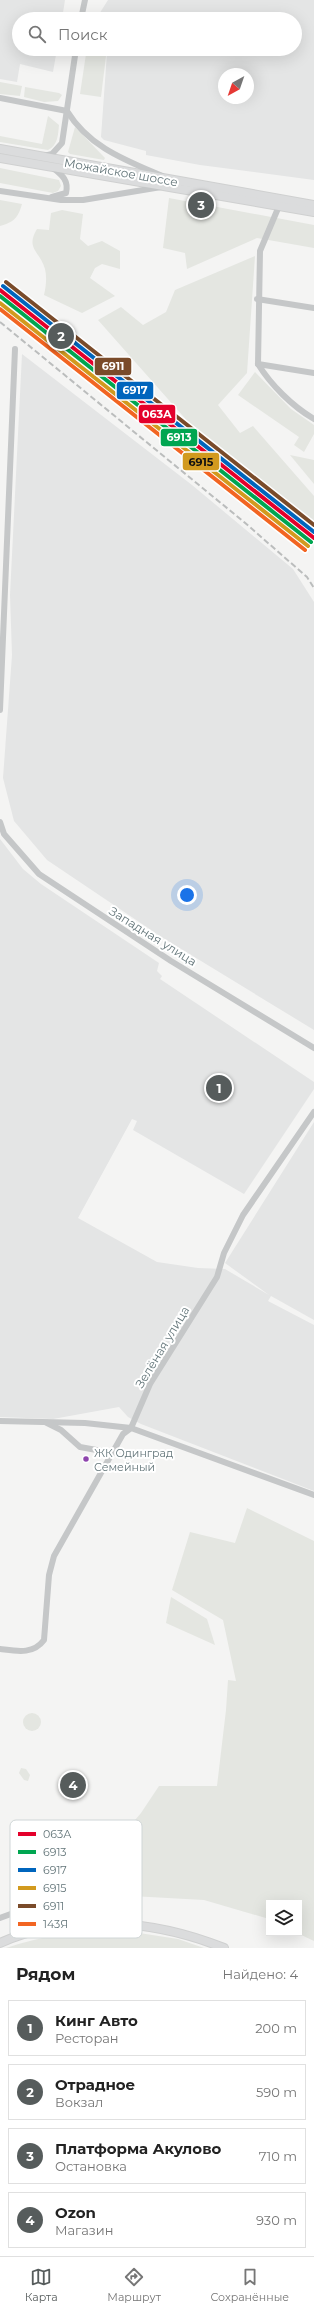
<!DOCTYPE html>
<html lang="ru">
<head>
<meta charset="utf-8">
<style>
  body { margin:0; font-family:Montserrat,sans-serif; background:#f2f2f2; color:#222 }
  .controls { position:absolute; right:12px; bottom:12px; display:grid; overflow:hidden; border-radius:0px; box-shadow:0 4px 16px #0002 }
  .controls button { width:36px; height:36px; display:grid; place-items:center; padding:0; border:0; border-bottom:1px solid #e0e0e0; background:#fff; color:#222; font:20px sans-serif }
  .compass { position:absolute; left:218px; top:68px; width:36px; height:36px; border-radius:50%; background:#fff; box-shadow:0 4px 16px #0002; rotate:220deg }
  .you { position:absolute; left:187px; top:895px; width:14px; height:14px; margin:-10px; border:3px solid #fff; border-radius:50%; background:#1a73e8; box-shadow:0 0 0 6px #1a73e833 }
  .badge { display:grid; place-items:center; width:26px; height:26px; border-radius:50%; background:#565c5c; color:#fff; font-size:13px; font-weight:700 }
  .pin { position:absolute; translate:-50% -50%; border:2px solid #fff; box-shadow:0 1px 4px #0006 }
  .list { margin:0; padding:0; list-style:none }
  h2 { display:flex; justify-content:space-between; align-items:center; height:52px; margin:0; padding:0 16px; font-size:17px }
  h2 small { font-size:13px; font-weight:400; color:#767676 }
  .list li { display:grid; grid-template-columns:26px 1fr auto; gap:12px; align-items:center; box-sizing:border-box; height:56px; margin:0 8px 8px; padding:0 8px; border:1px solid #e0e0e0; border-radius:0px }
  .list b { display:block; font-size:15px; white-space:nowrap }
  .list p { margin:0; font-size:13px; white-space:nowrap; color:#767676 }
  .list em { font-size:13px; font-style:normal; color:#767676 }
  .icon { flex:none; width:22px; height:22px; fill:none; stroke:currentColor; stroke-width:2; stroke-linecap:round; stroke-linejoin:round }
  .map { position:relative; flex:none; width:314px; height:1948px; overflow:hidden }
  .search { position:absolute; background:#fff; box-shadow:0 4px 16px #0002; left:12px; right:12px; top:12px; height:44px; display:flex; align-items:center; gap:10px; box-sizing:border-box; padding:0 14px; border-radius:22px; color:#767676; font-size:15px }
  .sheet { height:308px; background:#fff }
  nav { display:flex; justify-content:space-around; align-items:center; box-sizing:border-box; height:56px; border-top:1px solid #e0e0e0; background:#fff; font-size:11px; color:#767676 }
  nav a { display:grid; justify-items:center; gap:2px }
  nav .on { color:#565c5c }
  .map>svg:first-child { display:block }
</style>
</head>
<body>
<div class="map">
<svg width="314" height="1948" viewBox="0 0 314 1948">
  <rect width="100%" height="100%" fill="#f4f4f3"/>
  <g fill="#e4e5e5" fill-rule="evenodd">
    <polygon points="0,0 65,0 62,19 19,19 19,49 57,49 53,72 20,64 17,82 0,79"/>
    <path d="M108 0H314V180L200 165 146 155V151L104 140 101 137 107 53 92 52V49H295V19H96ZM224 74H248V98H224Z"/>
    <polygon points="22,354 192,485 293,569 314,602 314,1030 160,936 47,860 14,821 3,778 12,655 10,595"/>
    <polygon points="0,839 23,869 41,884 159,963 157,971 162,976 160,979 314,1082 314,1089 244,1194 133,1130 137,1121 132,1119 78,1218 157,1262 198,1268 225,1269 269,1295 225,1263 314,1122 314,1320 271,1296 268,1301 314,1325 314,1491 141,1424 128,1417 119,1407 53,1419 0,1417"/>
  </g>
  <g fill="#e4e6e1">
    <polygon points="86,54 106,56 101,97 80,94"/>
    <polygon points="0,82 22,86 20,96 0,94"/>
    <polygon points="25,87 59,93 62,95 58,101 44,102 24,97"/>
    <path d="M48 116 59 125C58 135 58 145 48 150L0 142V136L42 144Z"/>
    <polygon points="75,127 105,158 104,160 70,154 68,152"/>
    <polygon points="0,168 59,180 61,186 58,191 53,193 0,183"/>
    <polygon points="169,198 314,225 314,248 257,238 187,269 185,253 163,248"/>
    <path d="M0 200 22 204C18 218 14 222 0 226Z"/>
    <path d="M62 210 83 214 80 239 88 246 102 241 120 251V269L102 264 95 268 90 278 115 296 82 313 44 295C46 286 47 278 45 269 40 251 25 249 37 229L49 230 51 213Z"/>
    <polygon points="255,256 247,373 218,405 240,433 253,426 314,496 314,525 190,424 98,320 121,307 143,325 166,312 175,290"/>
    <polygon points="255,372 291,409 314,425 314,434 304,452 294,445 299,437 238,395"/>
    <polygon points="290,455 314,460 314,484"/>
    <polygon points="247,1508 314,1541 314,1941 297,1933 299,1933 299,1903 269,1903 269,1919 204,1900 131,1896 77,1908 71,1895 141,1813 159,1786 217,1786 226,1710 228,1680 236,1681 223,1620 172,1590 190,1532 235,1543"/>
    <polygon points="171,1597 207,1619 215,1645 166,1623"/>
    <circle cx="32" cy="1722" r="9"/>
    <polygon points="21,1768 26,1769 30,1775 28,1781 24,1780 19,1773"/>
    <path d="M113 1929 178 1939 204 1948H6C42 1936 76 1931 113 1929Z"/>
  </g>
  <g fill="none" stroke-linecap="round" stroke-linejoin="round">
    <defs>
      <g id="major">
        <polyline points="0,149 314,205"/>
        <polyline points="0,158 314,212"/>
        <path d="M0 1943C70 1912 155 1920 224 1948"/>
      </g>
    </defs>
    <use href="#major" stroke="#cfd0d0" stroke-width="10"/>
    <g stroke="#c5c7c8" stroke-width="6">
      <polyline points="81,19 85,0"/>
      <path d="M0 98 67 111C89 147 125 160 162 176"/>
      <polyline points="44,156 52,154 62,143 76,49"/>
      <polyline points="0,191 61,200 83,200 161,187"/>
      <path d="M52 197 66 193C69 180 62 175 52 167"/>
      <polyline points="257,299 314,308"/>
      <polyline points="258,364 260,251 279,206"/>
      <path d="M258 364C271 385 292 406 314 419"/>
      <polyline points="258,364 314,373"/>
      <polyline points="0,710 15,349"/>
      <polyline points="0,822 4,834 39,874 171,961 314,1048"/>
      <polyline points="314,1112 243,1215 224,1253 217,1277 150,1384 131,1428 314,1495"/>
      <polyline points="0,1421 85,1423 131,1428"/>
      <polyline points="47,1423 61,1430 80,1447 113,1453"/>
      <path d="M0 1649C16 1651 33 1655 44 1640L49 1575 54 1556 123 1434 131 1428"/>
      <path d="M0 1918 38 1904C46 1921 59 1920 75 1922"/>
      <polyline points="18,1933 36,1924 43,1914"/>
    </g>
    <use href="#major" stroke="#dbdcdd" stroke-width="8"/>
    <polyline stroke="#bbbdbd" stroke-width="2" stroke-dasharray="6 3" stroke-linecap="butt" points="0,322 244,522 307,577 314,588"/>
    <defs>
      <polyline id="rail-1" points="0,290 314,538"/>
      <polyline id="rail-2" points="0,296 311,542"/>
      <polyline id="rail-3" points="3,286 314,532"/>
      <polyline id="rail-4" points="0,303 308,546"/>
      <polyline id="rail-5" points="6,282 314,525"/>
      <polyline id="rail-6" points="0,309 305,550"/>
    </defs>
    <use href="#rail-1" stroke="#fff" stroke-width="7"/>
    <use href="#rail-2" stroke="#fff" stroke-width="7"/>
    <use href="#rail-3" stroke="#fff" stroke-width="7"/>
    <use href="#rail-4" stroke="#fff" stroke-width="7"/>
    <use href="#rail-5" stroke="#fff" stroke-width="7"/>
    <use href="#rail-6" stroke="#fff" stroke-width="7"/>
    <use href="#rail-1" stroke="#e4002b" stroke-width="4"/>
    <use href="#rail-2" stroke="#00a651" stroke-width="4"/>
    <use href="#rail-3" stroke="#0065bd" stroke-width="4"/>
    <use href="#rail-4" stroke="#d29a1e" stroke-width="4"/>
    <use href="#rail-5" stroke="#7a4b2a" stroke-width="4"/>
    <use href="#rail-6" stroke="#f26522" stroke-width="4"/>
  </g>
  <circle fill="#8e44ad" stroke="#fff" stroke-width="1.5" cx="86" cy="1459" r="3.5"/>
  <g text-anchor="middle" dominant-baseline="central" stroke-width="4" stroke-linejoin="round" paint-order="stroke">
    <g font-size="11" fill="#64767a" stroke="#fff" text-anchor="start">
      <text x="94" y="1453">ЖК Одинград<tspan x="94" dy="14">Семейный</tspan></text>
    </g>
    <g font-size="12" fill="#64767a" stroke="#fff">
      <text transform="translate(121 172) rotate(10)">Можайское шоссе</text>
      <text transform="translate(153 936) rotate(32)">Западная улица</text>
      <text transform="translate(162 1347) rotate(-59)">Зелёная улица</text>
    </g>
  </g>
  <rect x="10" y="1820" width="132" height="118" rx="6" fill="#fff" stroke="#d0d6d7" stroke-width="1"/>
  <rect x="18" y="1832" width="18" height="4" fill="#e4002b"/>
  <rect x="18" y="1850" width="18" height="4" fill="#00a651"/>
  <rect x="18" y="1868" width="18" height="4" fill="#0065bd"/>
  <rect x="18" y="1886" width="18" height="4" fill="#d29a1e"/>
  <rect x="18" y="1904" width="18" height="4" fill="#7a4b2a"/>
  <rect x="18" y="1922" width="18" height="4" fill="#f26522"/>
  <g font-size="11" fill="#64767a">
    <text x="43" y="1838">063А</text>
    <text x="43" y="1856">6913</text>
    <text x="43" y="1874">6917</text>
    <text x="43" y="1892">6915</text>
    <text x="43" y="1910">6911</text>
    <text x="43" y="1928">143Я</text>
  </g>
  <g stroke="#fff" stroke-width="1.5">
    <rect x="94" y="357" width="38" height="19" rx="4" fill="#7a4b2a"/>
    <rect x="116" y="381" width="38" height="19" rx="4" fill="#0065bd"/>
    <rect x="138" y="404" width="38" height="20" rx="4" fill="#e4002b"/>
    <rect x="160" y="428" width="38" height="19" rx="4" fill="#00a651"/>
    <rect x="182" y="452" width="38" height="19" rx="4" fill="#d29a1e"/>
  </g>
  <g font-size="11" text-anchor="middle" font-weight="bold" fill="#fff">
    <text x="113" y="370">6911</text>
    <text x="135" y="394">6917</text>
    <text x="157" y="418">063А</text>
    <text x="179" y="441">6913</text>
  </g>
  <g font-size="11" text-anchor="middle" font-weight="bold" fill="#111">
    <text x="201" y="466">6915</text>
  </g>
</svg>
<div class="controls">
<button><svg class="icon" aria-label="layers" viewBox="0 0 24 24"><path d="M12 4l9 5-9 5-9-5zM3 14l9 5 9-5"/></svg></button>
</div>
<svg class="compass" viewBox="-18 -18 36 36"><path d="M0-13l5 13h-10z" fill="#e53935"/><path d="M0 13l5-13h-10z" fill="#767676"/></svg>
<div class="you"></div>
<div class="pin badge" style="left:219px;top:1088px">1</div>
<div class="pin badge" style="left:61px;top:336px">2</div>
<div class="pin badge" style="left:201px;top:205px">3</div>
<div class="pin badge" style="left:73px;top:1785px">4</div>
<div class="search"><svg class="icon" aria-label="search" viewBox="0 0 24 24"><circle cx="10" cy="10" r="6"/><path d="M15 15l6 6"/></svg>Поиск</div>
</div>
<section class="sheet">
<h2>Рядом<small>Найдено: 4</small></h2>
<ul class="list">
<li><span class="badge">1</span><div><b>Кинг Авто</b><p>Ресторан</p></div><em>200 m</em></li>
<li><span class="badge">2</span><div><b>Отрадное</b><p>Вокзал</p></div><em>590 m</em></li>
<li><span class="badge">3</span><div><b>Платформа Акулово</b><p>Остановка</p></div><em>710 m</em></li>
<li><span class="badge">4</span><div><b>Ozon</b><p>Магазин</p></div><em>930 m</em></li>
</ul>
</section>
<nav>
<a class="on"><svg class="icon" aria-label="map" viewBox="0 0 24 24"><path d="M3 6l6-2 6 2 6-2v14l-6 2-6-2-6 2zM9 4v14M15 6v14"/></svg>Карта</a>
<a><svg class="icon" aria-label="directions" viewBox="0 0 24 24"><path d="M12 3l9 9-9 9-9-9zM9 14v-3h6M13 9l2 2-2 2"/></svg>Маршрут</a>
<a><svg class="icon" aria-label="saved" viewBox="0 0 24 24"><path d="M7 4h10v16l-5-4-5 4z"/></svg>Сохранённые</a>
</nav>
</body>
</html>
